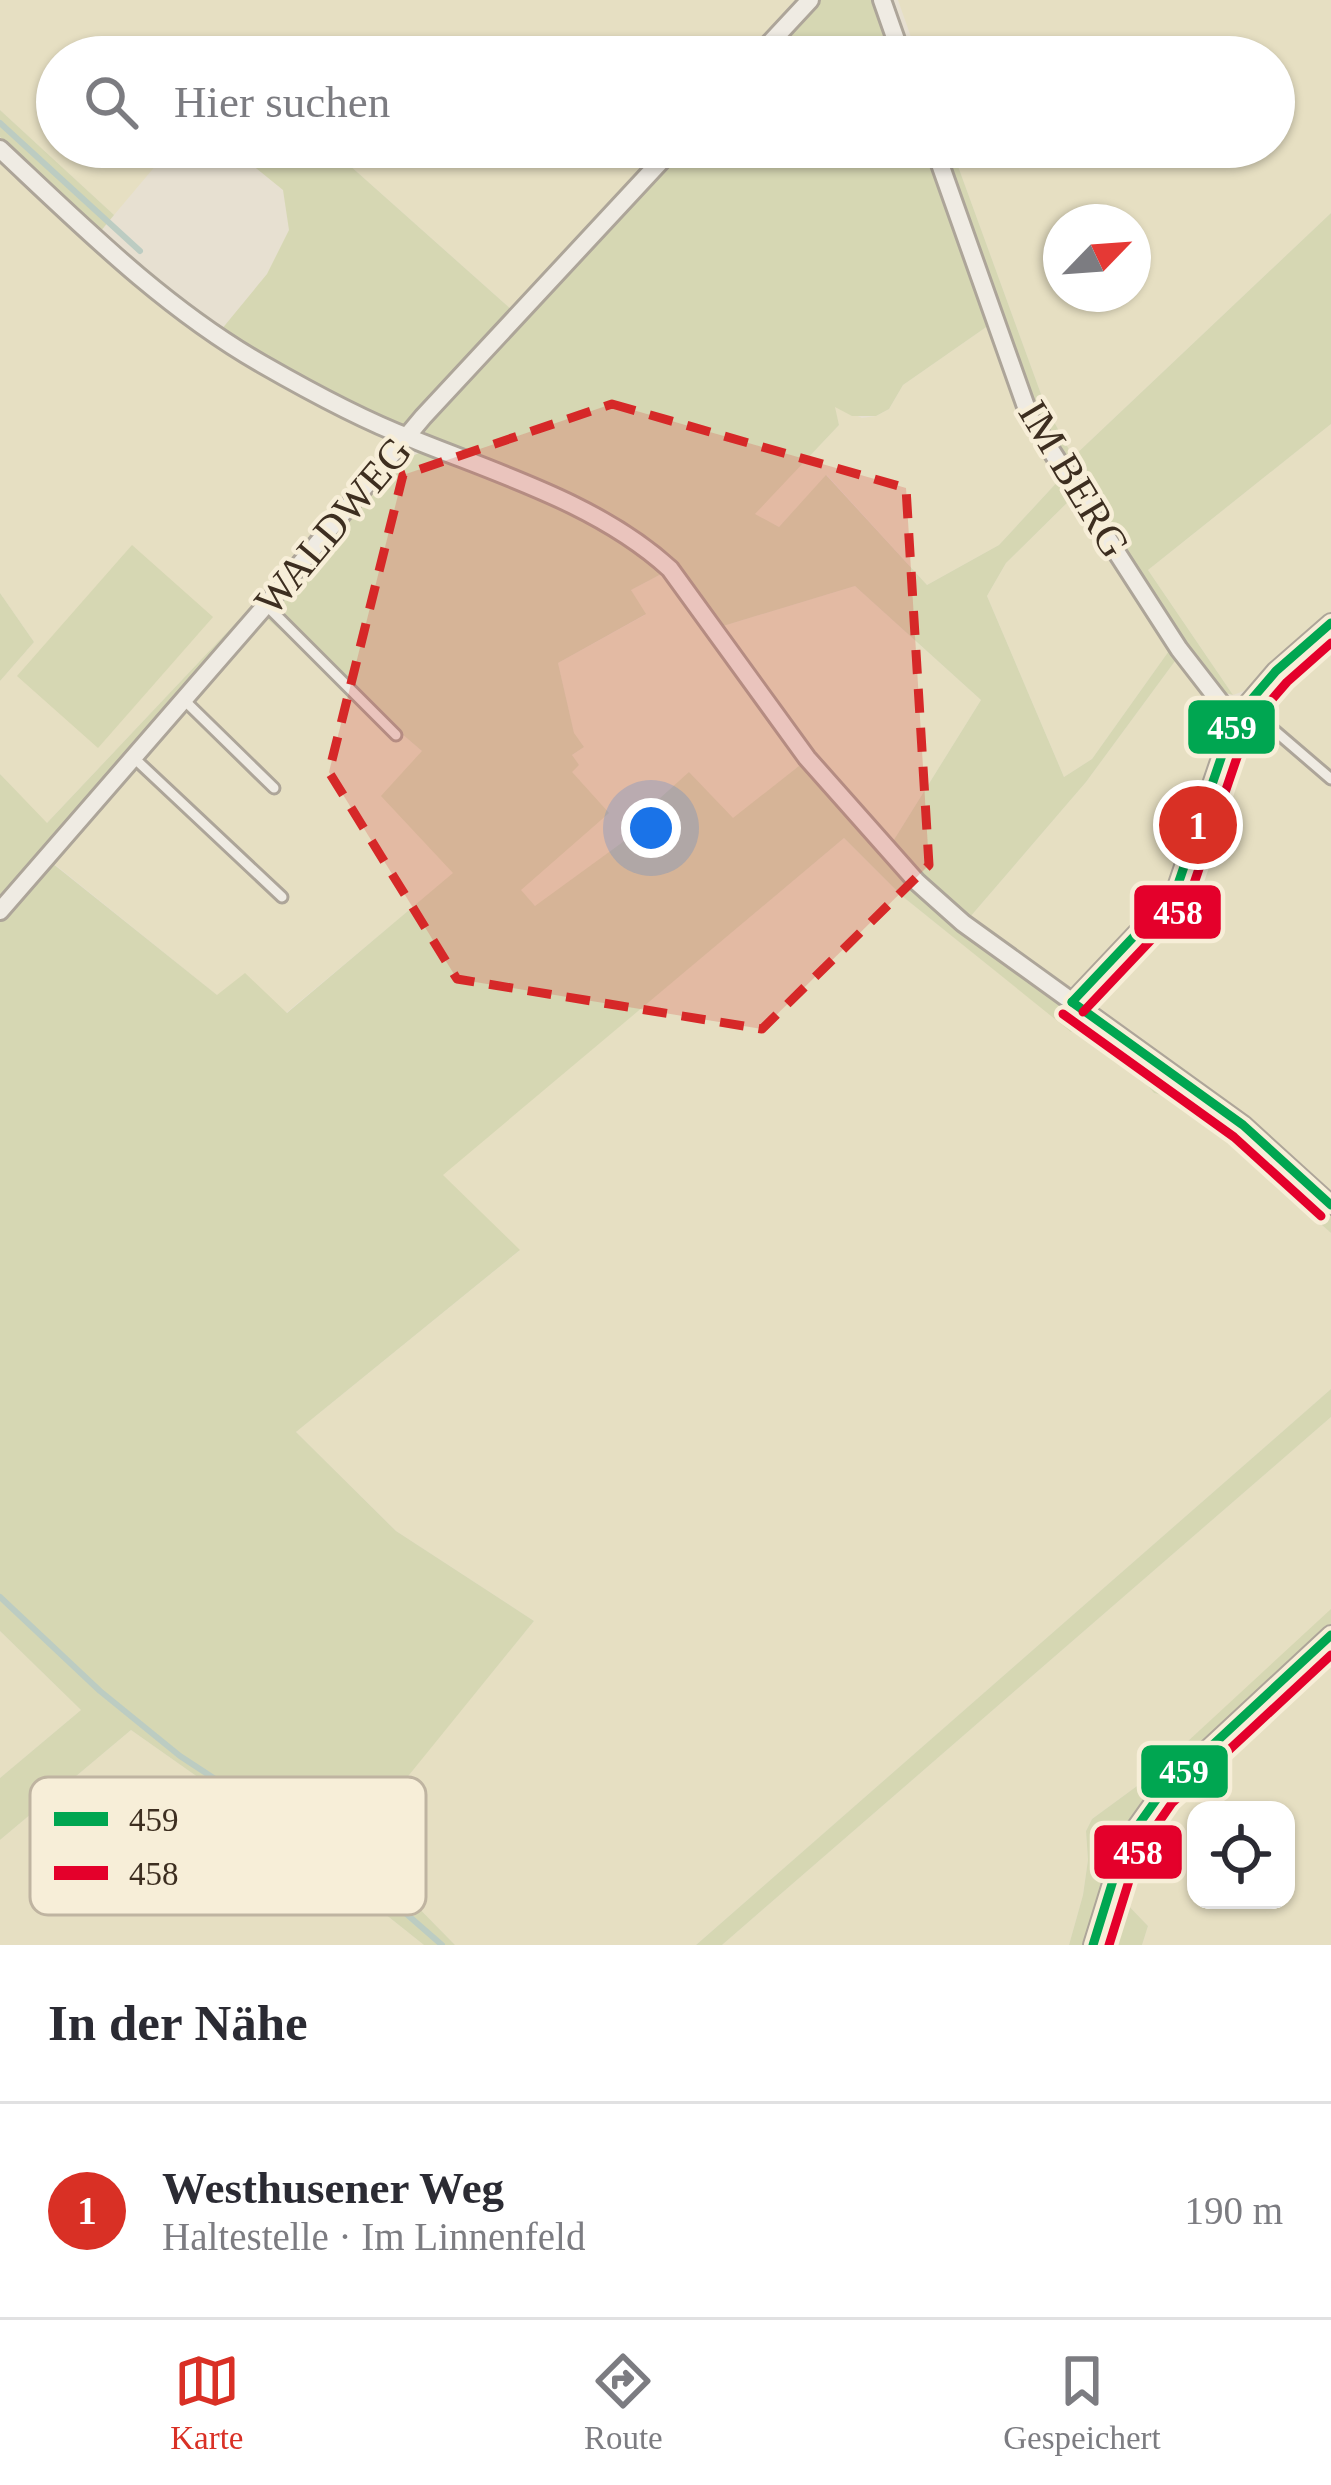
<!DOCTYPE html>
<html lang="de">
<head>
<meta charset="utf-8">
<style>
  body { margin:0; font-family:Georgia,serif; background:#f7f7f7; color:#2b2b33 }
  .controls { position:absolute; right:36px; bottom:36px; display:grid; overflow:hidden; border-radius:24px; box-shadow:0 3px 9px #0004 }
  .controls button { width:108px; height:108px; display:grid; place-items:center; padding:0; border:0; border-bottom:3px solid #e1e1e2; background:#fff; color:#2b2b33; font:60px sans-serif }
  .compass { position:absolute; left:1043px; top:204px; width:108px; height:108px; border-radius:50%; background:#fff; box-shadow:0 3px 9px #0004; rotate:65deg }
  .you { position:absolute; left:651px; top:828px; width:42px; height:42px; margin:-30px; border:9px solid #fff; border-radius:50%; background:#1a73e8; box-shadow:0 0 0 18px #1a73e833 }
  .badge { display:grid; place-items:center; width:78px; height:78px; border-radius:50%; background:#d93025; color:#fff; font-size:39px; font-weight:700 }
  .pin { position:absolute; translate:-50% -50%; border:6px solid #fff; box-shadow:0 3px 12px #0006 }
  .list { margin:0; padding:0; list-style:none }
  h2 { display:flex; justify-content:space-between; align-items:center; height:156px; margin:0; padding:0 48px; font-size:51px }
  h2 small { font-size:39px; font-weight:400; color:#7c7c81 }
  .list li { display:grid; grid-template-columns:78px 1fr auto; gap:36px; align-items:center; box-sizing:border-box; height:216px; padding:0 48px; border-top:3px solid #e1e1e2 }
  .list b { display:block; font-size:45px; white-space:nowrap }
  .list p { margin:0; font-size:39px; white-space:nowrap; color:#7c7c81 }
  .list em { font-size:39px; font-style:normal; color:#7c7c81 }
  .icon { flex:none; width:66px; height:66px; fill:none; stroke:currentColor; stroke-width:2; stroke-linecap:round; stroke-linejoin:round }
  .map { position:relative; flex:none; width:1331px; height:1945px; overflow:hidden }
  .search { position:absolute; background:#fff; box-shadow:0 3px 9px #0004; left:36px; right:36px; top:36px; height:132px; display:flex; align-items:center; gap:30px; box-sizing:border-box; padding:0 42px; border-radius:66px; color:#7c7c81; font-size:45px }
  .sheet { height:372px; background:#fff }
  nav { display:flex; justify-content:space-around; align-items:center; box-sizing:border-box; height:168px; border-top:3px solid #e1e1e2; background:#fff; font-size:33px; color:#7c7c81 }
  nav a { display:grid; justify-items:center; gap:6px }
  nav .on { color:#d93025 }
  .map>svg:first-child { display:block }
</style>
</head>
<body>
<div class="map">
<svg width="1331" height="1945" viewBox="0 0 1331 1945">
  <rect width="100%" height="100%" fill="#e7e0d1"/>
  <g fill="#e6dfc2" fill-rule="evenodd">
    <polygon points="0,0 802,0 749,57 57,57 57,147 189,147 157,164 114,215 0,110"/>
    <path d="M898 0H1331V213L1073 457 1045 405 951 147H1274V57H918ZM1061 222H1133V294H1061Z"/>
    <polygon points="329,147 665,147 513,311"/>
    <polygon points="0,158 128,276 397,440 249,609 46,824 0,774 0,681 34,642 0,593"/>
    <polygon points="992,323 1060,479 999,545 927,585 827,475 779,527 754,514 839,425 834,405 862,418 876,416 889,409 903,385"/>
    <polygon points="1331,424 1331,614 1249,689 1233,695 1148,570"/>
    <polygon points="1073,497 1171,648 1092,759 1064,777 987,596 1006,563"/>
    <polygon points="665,572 754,699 804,762 733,819 689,772 639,831 536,907 482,848 579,765 571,756 584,747 574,734 558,663 645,615 631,590"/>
    <polygon points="855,586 981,700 892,843 813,754 765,691 723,626"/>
    <polygon points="265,617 422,751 454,873 286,1013 218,996 53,863"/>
    <polygon points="1331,633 1331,1195 1248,1120 1145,1043 1125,1060 1154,1093 1170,1097 1244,1156 1331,1233 1331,1389 696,1945 455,1945 403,1892 348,1849 534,1621 396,1531 296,1432 519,1251 442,1175 844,838 902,896 1072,1032 1095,1012 1091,990 1179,897 1235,735 1282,675"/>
    <polygon points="1178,657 1226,724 1170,889 1083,981 1065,989 970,917 1086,782"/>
    <polygon points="1331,1417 1331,1610 1148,1778 1092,1819 1086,1831 1088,1860 1083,1895 1069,1945 722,1945"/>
    <polygon points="0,1631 81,1710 0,1778"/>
    <path d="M1331 1648V1945H1142L1148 1926 1123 1900 1152 1841 1174 1810 1330 1664 1323 1655ZM1196 1810H1286V1900H1196Z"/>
    <polygon points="131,1730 331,1871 424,1945 0,1945 0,1840"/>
  </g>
  <g fill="#d6d7b3">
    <polygon points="815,0 878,0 898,57 763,57"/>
    <polygon points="0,110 114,215 100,232 0,137"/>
    <polygon points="230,147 329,147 513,311 406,426 397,425 272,361 221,330 267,274 289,230 283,190"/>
    <path d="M679 147H930L992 323 903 385 889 409 876 416H852L835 407 839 425 755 514 779 527 826 475 927 585 999 545 1060 479 1073 497 1006 563 987 596 1064 777 1092 759 1171 648 1178 657 1086 782 970 917 923 878 892 843 981 700 855 586 723 626C700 597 678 565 649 541 596 498 500 468 436 440L424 431Z"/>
    <polygon points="940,147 951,147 1045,405 1073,457 1331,213 1331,424 1148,570 1233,695 1222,692 1213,683 1036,418"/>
    <polygon points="423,451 601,526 665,572 631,590 646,614 558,663 574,733 584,747 572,755 579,765 572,772 609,813 521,890 535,906 638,831 637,819 689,772 733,818 804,762 914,891 1084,1022 1071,1032 902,896 844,838 443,1175 520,1250 296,1432 396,1531 534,1621 349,1849 403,1892 455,1945 424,1945 331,1871 131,1730 0,1840 0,1778 81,1710 0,1631 0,922 52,863 217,995 245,973 287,1013 453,873 381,796 422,751 265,617 396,464"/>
    <polygon points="132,545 213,617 98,748 17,676"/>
    <polygon points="0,593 34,642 0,681"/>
    <polygon points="249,609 0,904 0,774 47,823"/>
    <polygon points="1129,1055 1163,1075 1237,1132 1331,1214 1331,1233 1244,1156 1170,1097 1154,1093 1125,1059"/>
    <polygon points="1331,1389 1331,1417 722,1945 696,1945"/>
    <polygon points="1331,1609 1331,1624 1145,1797 1119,1834 1082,1945 1069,1945 1083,1895 1088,1860 1086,1831 1092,1819 1148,1778"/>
    <path d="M1323 1655 1331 1664 1175 1810 1152 1841 1123 1900 1148 1926 1142 1945H1100C1111 1907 1123 1866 1144 1832 1183 1770 1268 1706 1323 1655Z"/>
  </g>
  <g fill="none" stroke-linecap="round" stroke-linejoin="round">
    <g stroke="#bcccc2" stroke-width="6">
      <polyline points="0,123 140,251"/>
      <polyline points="0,1597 100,1691 180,1756 363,1876 442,1945"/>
    </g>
    <defs>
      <g id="service">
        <polyline points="266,605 396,735"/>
        <polyline points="183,699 274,788"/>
        <polyline points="1246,706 1331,779"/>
        <polyline points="133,757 282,897"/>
      </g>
      <g id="minor">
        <polyline points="882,0 902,57"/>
        <polyline points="757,57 810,0"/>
        <polyline points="934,147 1030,418 1179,649 1234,720"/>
        <path d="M0 149C82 226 164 308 262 364 309 391 360 419 410 438 498 474 599 504 670 569L807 758 917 882 963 923 1243 1125 1331 1205"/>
        <polyline points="0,911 266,605 423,417 674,147"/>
        <polyline points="1072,1002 1175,893 1234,720 1276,671 1331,623"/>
        <polyline points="1093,1945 1124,1845 1161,1793 1331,1635"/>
      </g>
    </defs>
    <use href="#service" stroke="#ada599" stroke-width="15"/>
    <use href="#minor" stroke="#ada599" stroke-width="22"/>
    <use href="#service" stroke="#efebe3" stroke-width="9"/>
    <use href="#minor" stroke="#efebe3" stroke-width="16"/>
    <defs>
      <g id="bus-1">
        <polyline points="1072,1002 1175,893 1234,720 1276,671 1331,623"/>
        <polyline points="1072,1002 1243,1125 1331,1205"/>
        <polyline points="1093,1945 1124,1845 1161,1793 1331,1635"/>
      </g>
      <g id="bus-2">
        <polyline points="1083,1012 1188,901 1247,728 1287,682 1331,643"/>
        <polyline points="1063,1014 1234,1137 1321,1216"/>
        <polyline points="1109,1945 1138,1852 1172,1803 1331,1655"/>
      </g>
    </defs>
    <use href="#bus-1" stroke="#f7eed8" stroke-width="18"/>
    <use href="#bus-2" stroke="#f7eed8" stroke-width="18"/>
    <use href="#bus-1" stroke="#00a651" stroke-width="9"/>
    <use href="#bus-2" stroke="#e4002b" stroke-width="9"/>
  </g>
  <path fill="#d62828" fill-opacity="0.2" stroke="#d62828" stroke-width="9" stroke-dasharray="24 15" stroke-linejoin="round" d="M612 404 906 488 929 865 762 1029 457 979 329 772 403 475Z"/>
  <g text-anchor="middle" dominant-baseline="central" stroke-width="9" stroke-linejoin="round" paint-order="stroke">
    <g font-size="42" fill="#3d2e20" stroke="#f7eed8">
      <text transform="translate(1074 479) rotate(59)">IM BERG</text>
      <text transform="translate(333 526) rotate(-50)">WALDWEG</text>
    </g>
  </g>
  <rect x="30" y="1777" width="396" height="138" rx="18" fill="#f7eed8" stroke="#bfb4a1" stroke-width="3"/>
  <rect x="54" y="1812" width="54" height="14" fill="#00a651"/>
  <rect x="54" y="1866" width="54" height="14" fill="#e4002b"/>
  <g font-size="33" fill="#3d2e20">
    <text x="129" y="1831">459</text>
    <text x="129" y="1885">458</text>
  </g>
  <g stroke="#f7eed8" stroke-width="4.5">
    <rect x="1186" y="698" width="91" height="58" rx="12" fill="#00a651"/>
    <rect x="1132" y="883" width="91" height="58" rx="12" fill="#e4002b"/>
    <rect x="1139" y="1743" width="91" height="57" rx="12" fill="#00a651"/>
    <rect x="1092" y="1823" width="92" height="58" rx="12" fill="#e4002b"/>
  </g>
  <g font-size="33" text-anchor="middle" font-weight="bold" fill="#fff">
    <text x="1232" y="739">459</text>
    <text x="1178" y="924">458</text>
    <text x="1184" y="1783">459</text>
    <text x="1138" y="1864">458</text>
  </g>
</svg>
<div class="controls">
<button><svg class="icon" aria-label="locate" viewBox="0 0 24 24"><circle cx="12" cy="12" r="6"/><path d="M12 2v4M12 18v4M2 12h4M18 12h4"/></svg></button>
</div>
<svg class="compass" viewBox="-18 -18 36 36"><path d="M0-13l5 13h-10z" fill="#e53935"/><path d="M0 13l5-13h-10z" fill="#7c7c81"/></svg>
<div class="you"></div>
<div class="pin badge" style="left:1198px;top:825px">1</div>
<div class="search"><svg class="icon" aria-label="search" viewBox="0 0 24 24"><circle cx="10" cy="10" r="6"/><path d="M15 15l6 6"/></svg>Hier suchen</div>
</div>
<section class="sheet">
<h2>In der Nähe<small></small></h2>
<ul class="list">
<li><span class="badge">1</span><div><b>Westhusener Weg</b><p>Haltestelle · Im Linnenfeld</p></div><em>190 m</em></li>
</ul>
</section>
<nav>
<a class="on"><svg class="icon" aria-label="map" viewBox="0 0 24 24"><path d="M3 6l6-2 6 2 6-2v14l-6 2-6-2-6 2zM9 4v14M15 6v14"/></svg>Karte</a>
<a><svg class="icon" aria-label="directions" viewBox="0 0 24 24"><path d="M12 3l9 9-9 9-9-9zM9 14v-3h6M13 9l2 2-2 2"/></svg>Route</a>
<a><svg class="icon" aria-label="saved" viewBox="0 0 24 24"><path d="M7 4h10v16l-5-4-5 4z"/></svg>Gespeichert</a>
</nav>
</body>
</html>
